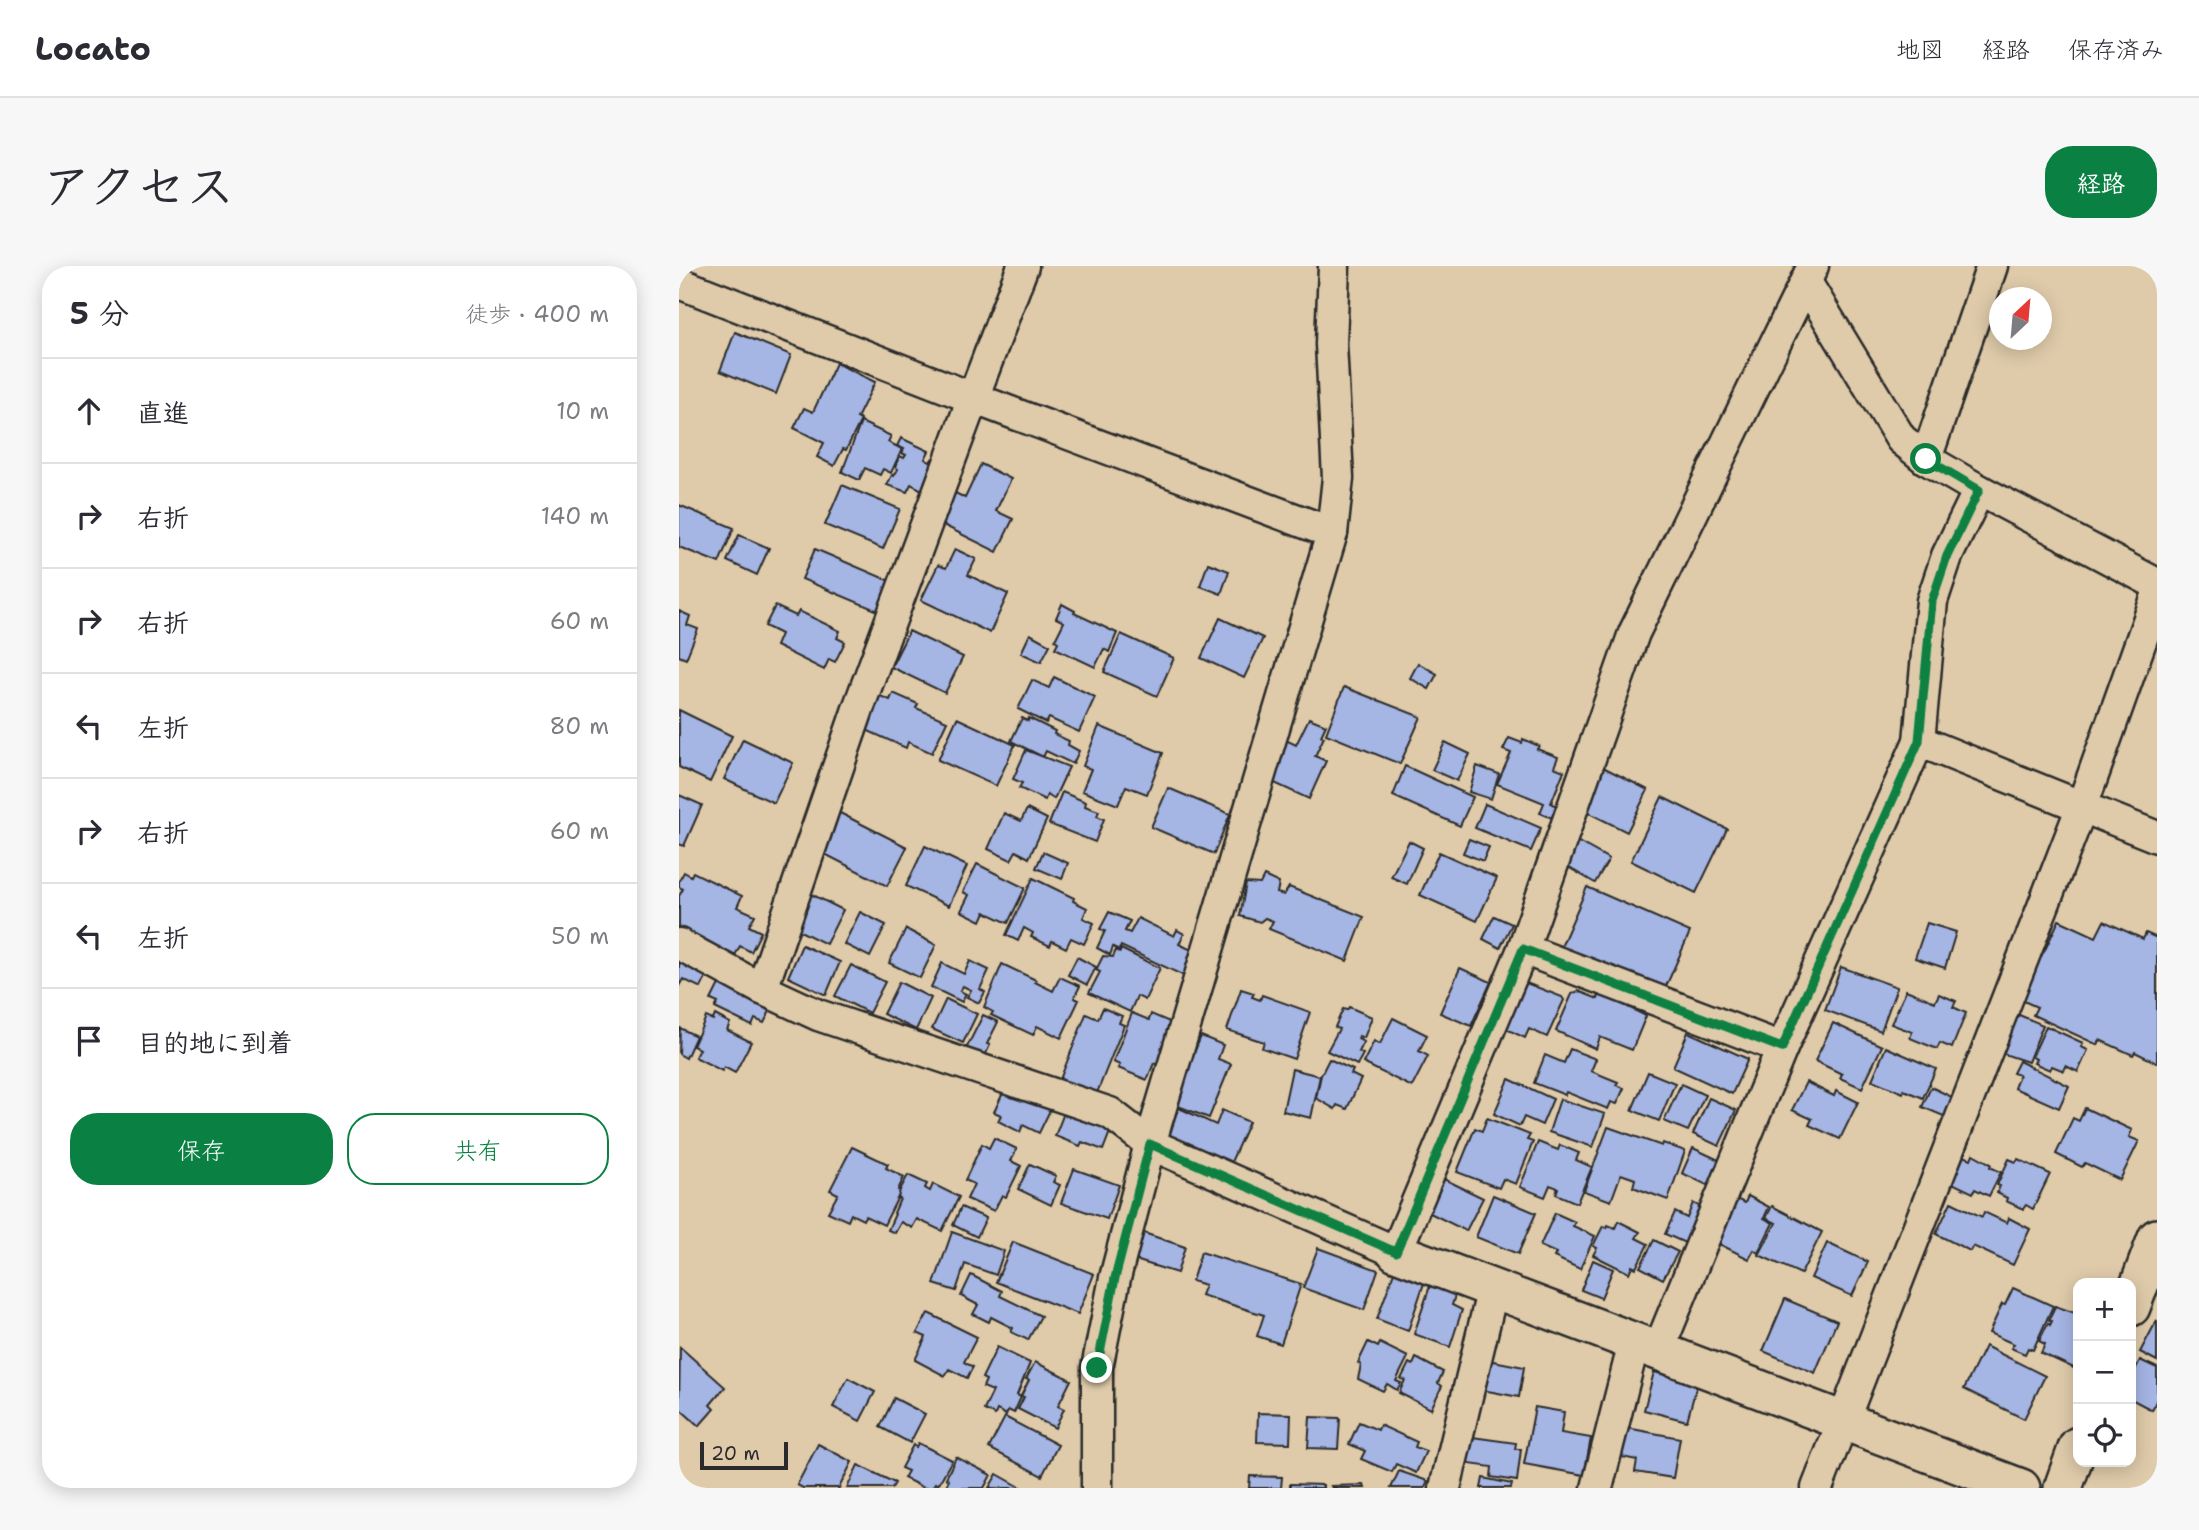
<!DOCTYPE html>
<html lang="ja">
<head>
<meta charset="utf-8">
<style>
  body { margin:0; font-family:"Shantell Sans","Klee One",sans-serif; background:#f7f7f7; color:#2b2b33 }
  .controls { position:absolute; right:21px; bottom:21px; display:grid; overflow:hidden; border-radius:14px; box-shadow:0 4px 18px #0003 }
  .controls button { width:63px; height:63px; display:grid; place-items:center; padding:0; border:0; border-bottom:2px solid #e1e1e2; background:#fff; color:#2b2b33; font:35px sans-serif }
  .compass { position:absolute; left:1310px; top:21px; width:63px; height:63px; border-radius:50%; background:#fff; box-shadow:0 4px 18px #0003; rotate:26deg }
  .scale { position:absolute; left:21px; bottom:18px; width:88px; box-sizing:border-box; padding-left:7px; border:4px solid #2b2b2b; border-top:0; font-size:19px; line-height:24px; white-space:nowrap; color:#2b2b2b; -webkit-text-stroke:5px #dfcbaa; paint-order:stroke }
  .stop { position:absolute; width:21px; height:21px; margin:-16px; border:5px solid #0b8043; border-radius:50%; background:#fff }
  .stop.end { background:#0b8043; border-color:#fff; box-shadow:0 2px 7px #0008 }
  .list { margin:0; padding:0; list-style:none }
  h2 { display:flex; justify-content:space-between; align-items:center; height:91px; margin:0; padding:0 28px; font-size:30px }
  h2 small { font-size:23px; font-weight:400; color:#7c7c81 }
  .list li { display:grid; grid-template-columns:46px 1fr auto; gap:21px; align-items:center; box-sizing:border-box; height:105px; padding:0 28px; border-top:2px solid #e1e1e2 }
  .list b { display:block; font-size:26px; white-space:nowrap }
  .list em { font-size:23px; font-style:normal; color:#7c7c81 }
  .actions { display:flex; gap:14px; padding:21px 28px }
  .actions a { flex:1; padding:16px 0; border:2px solid #0b8043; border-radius:28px; text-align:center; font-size:24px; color:#0b8043 }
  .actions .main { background:#0b8043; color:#fff }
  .icon { flex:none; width:38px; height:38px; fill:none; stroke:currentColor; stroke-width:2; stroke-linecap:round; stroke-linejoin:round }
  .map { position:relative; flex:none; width:1478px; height:1222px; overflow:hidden; border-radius:28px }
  header { display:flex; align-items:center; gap:42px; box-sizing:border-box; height:98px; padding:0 35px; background:#fff; border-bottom:2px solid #e1e1e2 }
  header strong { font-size:33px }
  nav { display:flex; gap:38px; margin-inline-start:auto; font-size:24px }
  .intro { display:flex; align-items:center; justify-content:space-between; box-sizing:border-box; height:168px; padding:0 42px }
  h1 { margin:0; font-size:49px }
  .button { padding:18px 32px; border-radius:28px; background:#0b8043; color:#fff; font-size:24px; font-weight:700 }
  main { display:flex; gap:42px; padding:0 42px }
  aside { flex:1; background:#fff; border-radius:28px; box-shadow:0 4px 18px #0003 }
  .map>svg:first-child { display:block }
</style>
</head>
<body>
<header>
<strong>Locato</strong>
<nav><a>地図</a><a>経路</a><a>保存済み</a></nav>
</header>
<div class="intro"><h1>アクセス</h1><a class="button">経路</a></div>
<main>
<aside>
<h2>5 分<small>徒歩 · 400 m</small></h2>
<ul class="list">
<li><svg class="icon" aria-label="ahead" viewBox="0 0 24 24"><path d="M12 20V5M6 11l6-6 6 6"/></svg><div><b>直進</b></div><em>10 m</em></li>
<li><svg class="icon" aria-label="right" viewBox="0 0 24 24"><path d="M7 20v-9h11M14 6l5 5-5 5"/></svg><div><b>右折</b></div><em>140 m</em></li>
<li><svg class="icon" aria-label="right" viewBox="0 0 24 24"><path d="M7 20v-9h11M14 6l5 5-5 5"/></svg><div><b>右折</b></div><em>60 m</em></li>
<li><svg class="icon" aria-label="left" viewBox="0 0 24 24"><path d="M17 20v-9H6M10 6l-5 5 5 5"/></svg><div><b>左折</b></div><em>80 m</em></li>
<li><svg class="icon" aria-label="right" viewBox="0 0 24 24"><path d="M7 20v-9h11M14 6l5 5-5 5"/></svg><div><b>右折</b></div><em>60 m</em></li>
<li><svg class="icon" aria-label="left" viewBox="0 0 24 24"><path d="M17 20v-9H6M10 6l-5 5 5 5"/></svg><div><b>左折</b></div><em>50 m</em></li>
<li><svg class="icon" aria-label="arrive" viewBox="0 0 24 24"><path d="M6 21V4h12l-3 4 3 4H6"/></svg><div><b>目的地に到着</b></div></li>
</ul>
<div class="actions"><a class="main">保存</a><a>共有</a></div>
</aside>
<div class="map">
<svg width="1478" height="1222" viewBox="0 0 1478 1222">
  <rect width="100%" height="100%" fill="#dfcbaa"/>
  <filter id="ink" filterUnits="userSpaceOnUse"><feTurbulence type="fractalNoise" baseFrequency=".0143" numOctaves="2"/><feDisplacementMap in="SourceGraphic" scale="14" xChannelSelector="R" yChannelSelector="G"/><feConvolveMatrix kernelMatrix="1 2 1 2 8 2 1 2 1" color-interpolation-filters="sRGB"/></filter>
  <g filter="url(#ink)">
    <g fill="#a5b5e4" stroke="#2b2b2b" stroke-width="2">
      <polygon points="56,66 112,89 97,128 41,105"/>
      <polygon points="157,97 196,116 178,152 182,154 167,184 164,183 155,200 138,191 145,177 115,162 125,142 134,146"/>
      <polygon points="182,156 212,170 209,176 223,183 212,207 204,203 201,209 186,202 180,214 163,206"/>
      <polygon points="222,172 250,185 246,193 251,196 253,193 261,197 249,227 232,218 228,226 208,219 213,209 215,210 219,203 216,201 221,190 225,192 227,189 223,187 225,183 218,180"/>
      <polygon points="302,198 332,213 317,245 334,253 318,286 256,255 271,224 286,232"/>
      <polygon points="163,219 221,243 204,283 146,259"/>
      <polygon points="0,239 55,262 40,297 0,281"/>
      <polygon points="60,269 90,282 78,309 48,295"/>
      <polygon points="136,283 211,315 199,345 123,313"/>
      <polygon points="276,283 297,293 289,309 329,328 311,367 242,334 259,299 267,302"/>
      <polygon points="529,297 550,305 542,328 521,320"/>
      <polygon points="383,338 396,345 395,347 438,367 430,386 425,383 416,401 376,382 379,376 376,374 385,356 377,352"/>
      <polygon points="96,340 117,350 120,345 161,365 158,372 166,376 156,396 150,393 145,404 97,380 102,368 86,360"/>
      <polygon points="0,345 11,350 8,359 19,363 7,393 0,390"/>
      <polygon points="541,352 584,372 565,412 522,392"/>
      <polygon points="230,365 284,391 266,427 212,401"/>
      <polygon points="351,368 371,379 362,396 342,387"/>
      <polygon points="442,368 495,392 478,430 425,406"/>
      <polygon points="739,397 758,408 750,423 731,412"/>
      <polygon points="375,411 416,431 400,466 370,452 367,457 339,443 353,414 370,422"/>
      <polygon points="665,421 742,451 721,498 647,468"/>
      <polygon points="191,426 211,434 214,427 239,438 237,442 268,455 253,487 229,476 227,482 176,459"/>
      <polygon points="0,444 53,470 31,516 0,501"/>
      <polygon points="278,452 336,479 317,520 259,494"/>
      <polygon points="343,452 349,455 350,452 376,465 375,468 390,475 389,479 400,485 394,498 367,485 364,491 332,475"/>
      <polygon points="630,452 647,459 642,470 645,471 636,490 647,495 630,533 589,514 607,474 617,479"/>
      <polygon points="420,460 484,487 468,528 447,520 439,539 403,525 412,503 404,500"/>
      <polygon points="830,472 843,477 844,473 860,480 858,483 879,491 875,501 885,505 872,537 878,540 873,552 861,547 865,537 818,518 832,487 824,484"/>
      <polygon points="64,473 114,497 95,537 45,513"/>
      <polygon points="766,476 791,488 778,515 753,504"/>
      <polygon points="347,484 390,501 375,533 368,529 366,534 340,522 343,517 334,513"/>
      <polygon points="726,500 794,531 781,560 714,530"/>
      <polygon points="798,500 820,508 812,533 790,526"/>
      <polygon points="922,500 969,524 948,566 900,542"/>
      <polygon points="489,522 551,548 535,588 472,561"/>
      <polygon points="383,526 407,536 406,540 420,545 418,550 425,553 416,576 370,558"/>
      <polygon points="0,529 23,539 5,580 0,578"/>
      <polygon points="983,531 1048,563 1017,627 952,595"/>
      <polygon points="806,538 862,562 852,585 796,562"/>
      <polygon points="348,543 368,553 350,592 337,585 332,594 309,583 325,547 342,555"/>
      <polygon points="155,544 228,581 208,620 136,583"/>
      <polygon points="790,573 810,581 804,595 784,587"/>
      <polygon points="896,574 930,593 916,617 882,597"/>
      <polygon points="730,575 744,582 728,618 712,611"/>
      <polygon points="246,580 288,600 270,640 227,620"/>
      <polygon points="364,586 389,597 383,613 357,602"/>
      <polygon points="760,586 818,612 798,655 741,629"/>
      <polygon points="298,598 346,622 329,657 306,646 302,655 282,645 290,629 284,626"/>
      <polygon points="5,606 12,610 14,606 63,630 58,641 76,649 70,660 82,666 72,686 61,680 52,697 0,672 0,630 4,623 0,621 0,615"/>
      <polygon points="585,610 600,617 598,627 605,629 610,621 685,651 668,695 590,663 594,655 586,652 581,656 561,650 567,617 581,618"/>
      <polygon points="354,612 395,632 394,635 408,642 404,652 415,657 405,678 392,672 387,682 373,675 371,680 352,671 354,667 345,662 339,675 327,669"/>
      <polygon points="908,621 1011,666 985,725 882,681"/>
      <polygon points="132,628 164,644 147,678 115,662"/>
      <polygon points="181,646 207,659 191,691 165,678"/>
      <polygon points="430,646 451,655 446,665 451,667 459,652 495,670 498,664 505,668 500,678 517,686 505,710 442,680 440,684 434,681 431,689 418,682 426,665 421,663"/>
      <polygon points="815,650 833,658 821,682 804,673"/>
      <polygon points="1380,654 1417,671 1425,655 1464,673 1467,667 1478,672 1478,797 1456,786 1454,789 1421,774 1419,779 1354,749 1358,741 1338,732 1360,684 1365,686"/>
      <polygon points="1248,657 1277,666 1266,702 1236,692"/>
      <polygon points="227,663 257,679 241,712 210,697"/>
      <polygon points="123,679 161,696 147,729 109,711"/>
      <polygon points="442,683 481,702 466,734 458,730 451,746 410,727 421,706 417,704 424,690 434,691 437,684 441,686"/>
      <polygon points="0,684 33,700 22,722 4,713 0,720"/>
      <polygon points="398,691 417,701 408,719 389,709"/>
      <polygon points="291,695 310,704 301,723 306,726 300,737 288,731 292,724 284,720 281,725 287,728 283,736 252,721 263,697 285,708"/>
      <polygon points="323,698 357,714 356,716 374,725 381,711 401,720 395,732 400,734 382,772 358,760 354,769 312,749 314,746 305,741"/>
      <polygon points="172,699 206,716 190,747 156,730"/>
      <polygon points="1162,701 1218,721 1202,765 1146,744"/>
      <polygon points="781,702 812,716 792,760 761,747"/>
      <polygon points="43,712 95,737 85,757 76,753 73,760 36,742 39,737 32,734"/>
      <polygon points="842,715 883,731 885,734 868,771 850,763 846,772 821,760"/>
      <polygon points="220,716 252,732 237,764 204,748"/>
      <polygon points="562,723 575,727 573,731 581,734 583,729 631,746 615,793 583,782 585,776 548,764"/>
      <polygon points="1227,724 1256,736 1260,728 1277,735 1274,741 1287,747 1273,782 1261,777 1258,783 1231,772 1233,766 1212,758"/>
      <polygon points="899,725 919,733 921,727 967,750 953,784 921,771 917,783 877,765 893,728"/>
      <polygon points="267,733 298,748 284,777 253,763"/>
      <polygon points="670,741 693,751 685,772 680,770 679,773 685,776 680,786 684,788 678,799 648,785 660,763 656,761 664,743 668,744"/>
      <polygon points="424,742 443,750 440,757 445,759 418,827 407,822 405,826 380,816 407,748 419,753"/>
      <polygon points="1333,746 1364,759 1349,796 1316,785"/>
      <polygon points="453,747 470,754 472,748 493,757 482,782 488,785 482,800 475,797 468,814 439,802 441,799 434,796"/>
      <polygon points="36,749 51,757 48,764 72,776 56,807 45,801 43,805 16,791 20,783 14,780 27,751 34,754"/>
      <polygon points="304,749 319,756 308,778 311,779 304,794 286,785"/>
      <polygon points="714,752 748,769 740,785 749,790 733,821 684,797 695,775 701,778"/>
      <polygon points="1154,757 1203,780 1183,822 1161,812 1163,808 1136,795"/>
      <polygon points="1367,760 1404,777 1402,781 1409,784 1399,806 1387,800 1385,805 1373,800 1371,804 1355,797 1357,793 1353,791"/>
      <polygon points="1,762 17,770 7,792 0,788"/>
      <polygon points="1009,766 1069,793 1053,828 994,801"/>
      <polygon points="522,770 544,779 539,793 552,798 530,852 494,838"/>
      <polygon points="1207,781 1257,803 1244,832 1225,824 1224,827 1193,814"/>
      <polygon points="891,783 917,793 912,805 939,816 937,819 945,822 938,838 932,836 929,843 887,826 886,829 855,817 866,789 885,797"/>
      <polygon points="650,793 674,804 672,808 682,813 668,843 658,839 656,843 637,832 642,809"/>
      <polygon points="1340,795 1390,820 1380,842 1335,822 1340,809 1334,807"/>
      <polygon points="613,803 641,810 632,852 604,845"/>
      <polygon points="969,806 996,817 980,855 953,844"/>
      <polygon points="830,813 874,833 863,859 845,851 841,860 815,848"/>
      <polygon points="330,814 375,836 360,867 344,859 341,866 319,855 322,849 315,846"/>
      <polygon points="1127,816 1155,830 1157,825 1179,836 1161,873 1130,859 1133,853 1113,844"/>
      <polygon points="1002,818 1026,829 1009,865 985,855"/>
      <polygon points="1252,821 1275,832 1267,851 1243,841"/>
      <polygon points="1030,832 1057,844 1040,880 1014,868"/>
      <polygon points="881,833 926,848 914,881 870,866"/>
      <polygon points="390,834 436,853 424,884 403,876 401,880 376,870"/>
      <polygon points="500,842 537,859 543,844 570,856 548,905 484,875"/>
      <polygon points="1406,842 1453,864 1450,871 1460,875 1441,914 1406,897 1403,901 1377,888 1394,852 1400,855"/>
      <polygon points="808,852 851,869 848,874 854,876 837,918 824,913 820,922 778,906 796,862 803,865"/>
      <polygon points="929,861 983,880 984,877 1006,885 989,934 954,921 956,913 942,908 932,935 905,925"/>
      <polygon points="315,872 338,883 332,895 342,900 327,931 323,929 315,945 288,933 295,918 286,914 303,878 310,882"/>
      <polygon points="859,876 879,884 881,879 900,887 897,894 913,901 898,937 877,928 879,922 871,919 866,931 841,921"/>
      <polygon points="173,881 209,898 207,902 225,911 219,924 222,925 205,959 186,950 184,954 172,948 169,955 149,946 159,928 151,924"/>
      <polygon points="1014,882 1042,895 1030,920 1003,907"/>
      <polygon points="1294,888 1312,898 1311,901 1322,906 1310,930 1296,923 1294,927 1271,916 1276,893 1282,896 1285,890 1292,893"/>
      <polygon points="1330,893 1337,896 1339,893 1371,908 1354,943 1347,939 1344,943 1327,935 1328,932 1318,927 1321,920 1318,919"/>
      <polygon points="351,898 377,910 374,916 381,919 372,939 339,923"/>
      <polygon points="395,903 440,919 428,953 382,937"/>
      <polygon points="229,909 248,918 246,922 251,925 254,918 280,931 263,965 238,953 233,962 222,956 216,967 209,964 216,948 215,947 221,933 219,932 221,924"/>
      <polygon points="765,913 804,932 787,965 749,946"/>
      <polygon points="814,929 857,947 839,988 797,971"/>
      <polygon points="1069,930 1090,941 1085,952 1094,957 1079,987 1075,984 1070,993 1040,978 1043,971 1039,969 1057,933 1066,937"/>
      <polygon points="1272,936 1303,951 1305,946 1328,957 1330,952 1351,963 1334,999 1294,980 1291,985 1257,968"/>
      <polygon points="1014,937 1023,942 1006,977 986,968 996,946 1008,952"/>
      <polygon points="1093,940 1143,966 1122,1008 1080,989 1097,957 1087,952"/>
      <polygon points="282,941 307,952 298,971 274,959"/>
      <polygon points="876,947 896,956 894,960 916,970 901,1003 875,991 877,987 861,980"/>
      <polygon points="939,955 961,966 957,972 969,978 957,1002 953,1000 950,1007 914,989 918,982 914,980 924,960 928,962 929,959 936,962"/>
      <polygon points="273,966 325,985 317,1009 286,998 277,1025 255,1018"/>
      <polygon points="462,966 506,981 498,1007 453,993"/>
      <polygon points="975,974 999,986 984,1013 961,1001"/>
      <polygon points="334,976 415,1008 399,1048 317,1016"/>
      <polygon points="1148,977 1189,996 1173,1030 1132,1012"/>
      <polygon points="639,982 699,1004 685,1044 624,1022"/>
      <polygon points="522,986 622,1018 602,1078 578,1070 585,1049 522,1029 526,1019 513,1015"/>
      <polygon points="914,994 934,1003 922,1032 902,1024"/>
      <polygon points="715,1006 745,1017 729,1065 698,1053"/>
      <polygon points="292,1009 323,1025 321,1030 362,1050 349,1074 332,1066 334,1062 312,1051 310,1056 294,1048 299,1039 282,1030"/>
      <polygon points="751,1020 777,1026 773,1039 783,1044 771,1081 735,1068"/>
      <polygon points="1334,1022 1374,1040 1354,1084 1349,1082 1346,1088 1332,1082 1335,1078 1310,1067 1323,1038 1326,1039"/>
      <polygon points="1106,1033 1158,1055 1136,1107 1084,1085"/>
      <polygon points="1376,1040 1399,1048 1399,1104 1362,1087 1366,1078 1360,1075 1369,1057 1371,1059 1373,1055 1370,1054"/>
      <polygon points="249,1047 298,1071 285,1096 294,1101 288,1112 270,1103 266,1110 236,1094 247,1071 238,1067"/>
      <polygon points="1478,1054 1478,1095 1461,1086"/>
      <polygon points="689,1076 699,1081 701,1077 729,1091 717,1115 722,1117 718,1124 708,1118 704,1125 679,1113 682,1099 679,1097"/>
      <polygon points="1306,1080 1366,1110 1345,1153 1285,1123"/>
      <polygon points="1,1081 46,1121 31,1139 35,1143 20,1160 0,1142"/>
      <polygon points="318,1081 351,1097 338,1129 342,1131 335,1147 329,1144 327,1149 318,1144 316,1149 305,1144 314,1125 304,1121 307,1114 303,1112"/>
      <polygon points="737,1092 764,1106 759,1117 763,1120 752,1143 720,1127 726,1114 722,1113 730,1097 734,1099"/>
      <polygon points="804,1093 845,1101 840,1131 798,1123"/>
      <polygon points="1461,1094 1478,1102 1478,1133 1473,1144 1452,1133 1452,1112"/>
      <polygon points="356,1096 392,1114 379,1140 385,1143 376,1162 339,1143 345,1131 342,1130 350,1114 347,1113"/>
      <polygon points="975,1106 1018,1118 1008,1155 965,1144"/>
      <polygon points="169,1112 196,1126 181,1155 154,1141"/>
      <polygon points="215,1132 246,1148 231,1177 201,1161"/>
      <polygon points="856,1141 885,1146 882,1167 912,1172 905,1209 845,1198"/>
      <polygon points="579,1147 612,1148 611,1177 578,1176"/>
      <polygon points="326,1151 379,1179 363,1210 310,1182"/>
      <polygon points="631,1151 661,1152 659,1183 629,1182"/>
      <polygon points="680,1156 699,1164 701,1159 738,1176 736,1181 747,1185 737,1207 717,1198 713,1206 682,1193 686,1185 670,1178"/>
      <polygon points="948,1162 1001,1172 994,1212 956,1206 958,1194 943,1191"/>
      <polygon points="786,1170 837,1177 836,1183 842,1183 838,1215 812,1211 813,1201 783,1197"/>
      <polygon points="239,1177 273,1194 259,1219 256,1217 253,1222 245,1222 225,1212 229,1205 222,1202 234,1179 237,1181"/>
      <polygon points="139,1178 173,1196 160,1222 124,1222 118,1219"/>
      <polygon points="277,1191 312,1209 305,1222 266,1222 270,1214 267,1212"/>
      <polygon points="179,1199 216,1217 213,1222 168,1222"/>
      <polygon points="720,1205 749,1215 746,1222 712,1222"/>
      <polygon points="318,1208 343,1222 310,1222"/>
      <polygon points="571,1210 603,1211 602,1222 570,1222"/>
      <polygon points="804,1212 833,1218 832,1222 802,1222"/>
      <polygon points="611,1218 644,1219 644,1222 611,1222"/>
      <polygon points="685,1219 686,1222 653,1222 652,1220"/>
    </g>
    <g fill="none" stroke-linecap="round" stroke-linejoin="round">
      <defs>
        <g id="minor">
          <polyline points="0,17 294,132 344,0"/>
          <polyline points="1247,193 1313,0"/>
          <polyline points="1300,224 1478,318"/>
          <polyline points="1240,475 1478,571"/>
          <polyline points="0,678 83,723 139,749 431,847 471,878 717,986 844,683 955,367 1134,0"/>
          <polyline points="844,683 1103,782"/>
          <polyline points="83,723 180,440 294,132 653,267"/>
          <polyline points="979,1085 1103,782 1240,475 1253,335 1268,290 1300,224 1247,193 1222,173 1127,16"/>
          <polyline points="418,1222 418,1102 436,1012 471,878 653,267 659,212 652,78 655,0"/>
          <polyline points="766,1222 814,1022"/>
          <polyline points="918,1222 955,1077"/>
          <polyline points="1138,1222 1402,543 1478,330"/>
        </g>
        <g id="tertiary">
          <polyline points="717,986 1342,1222"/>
          <polyline points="1452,1041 1478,972"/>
          <polyline points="1384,1222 1399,1180"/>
        </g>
      </defs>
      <use href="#minor" stroke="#2b2b2b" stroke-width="35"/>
      <use href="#tertiary" stroke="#2b2b2b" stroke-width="42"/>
      <use href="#minor" stroke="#dfcbaa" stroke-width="30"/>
      <use href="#tertiary" stroke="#dfcbaa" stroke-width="37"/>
    </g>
  </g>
  <g fill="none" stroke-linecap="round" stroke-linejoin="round" filter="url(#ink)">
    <polyline stroke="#0b8043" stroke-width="9" points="418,1102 436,1012 471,878 717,986 844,683 1103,782 1240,475 1253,335 1268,290 1300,224 1247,193"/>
  </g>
</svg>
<div class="controls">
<button>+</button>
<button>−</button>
<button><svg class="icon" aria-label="locate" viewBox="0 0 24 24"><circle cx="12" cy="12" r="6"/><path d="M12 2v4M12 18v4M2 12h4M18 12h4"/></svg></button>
</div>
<svg class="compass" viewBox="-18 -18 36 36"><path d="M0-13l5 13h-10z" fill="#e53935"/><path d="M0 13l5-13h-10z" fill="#7c7c81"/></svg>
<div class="scale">20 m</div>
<div class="stop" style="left:1247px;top:193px"></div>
<div class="stop end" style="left:418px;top:1102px"></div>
</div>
</main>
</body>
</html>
